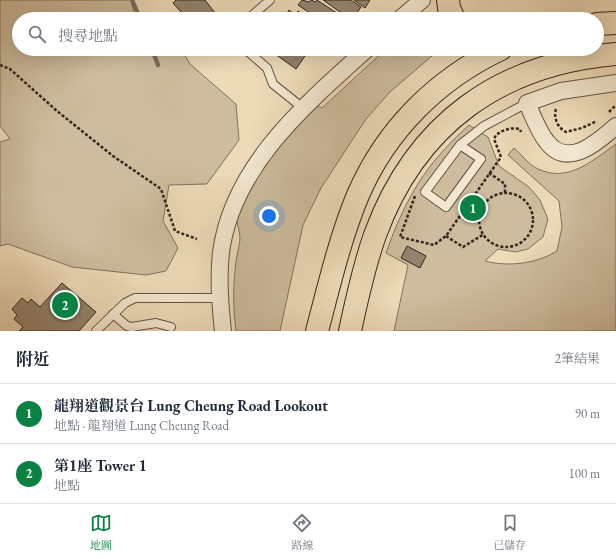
<!DOCTYPE html>
<html lang="zh-TW">
<head>
<meta charset="utf-8">
<style>
  body { margin:0; font-family:"EB Garamond","Noto Serif TC",serif; background:#f6f6f7; color:#1f2937 }
  .you { position:absolute; left:269px; top:216px; width:14px; height:14px; margin:-10px; border:3px solid #fff; border-radius:50%; background:#1a73e8; box-shadow:0 0 0 6px #1a73e833 }
  .badge { display:grid; place-items:center; width:26px; height:26px; border-radius:50%; background:#0b8043; color:#fff; font-size:13px; font-weight:700 }
  .pin { position:absolute; translate:-50% -50%; border:2px solid #fff; box-shadow:0 1px 4px #0006 }
  .list { margin:0; padding:0; list-style:none }
  h2 { display:flex; justify-content:space-between; align-items:center; height:52px; margin:0; padding:0 16px; font-size:17px }
  h2 small { font-size:13px; font-weight:400; color:#747a83 }
  .list li { display:grid; grid-template-columns:26px 1fr auto; gap:12px; align-items:center; box-sizing:border-box; height:60px; padding:0 16px; border-top:1px solid #e0e1e3 }
  .list b { display:block; font-size:15px; white-space:nowrap }
  .list p { margin:0; font-size:13px; white-space:nowrap; color:#747a83 }
  .list em { font-size:13px; font-style:normal; color:#747a83 }
  .icon { flex:none; width:22px; height:22px; fill:none; stroke:currentColor; stroke-width:2; stroke-linecap:round; stroke-linejoin:round }
  .map { position:relative; flex:none; width:616px; height:331px; overflow:hidden }
  .search { position:absolute; background:#fff; box-shadow:0 4px 16px #0002; left:12px; right:12px; top:12px; height:44px; display:flex; align-items:center; gap:10px; box-sizing:border-box; padding:0 14px; border-radius:22px; color:#747a83; font-size:15px }
  .sheet { height:172px; background:#fff }
  nav { display:flex; justify-content:space-around; align-items:center; box-sizing:border-box; height:56px; border-top:1px solid #e0e1e3; background:#fff; font-size:11px; color:#747a83 }
  nav a { display:grid; justify-items:center; gap:2px }
  nav .on { color:#0b8043 }
  .map>svg:first-child { display:block }
</style>
</head>
<body>
<div class="map">
<svg width="616" height="331" viewBox="0 0 616 331">
  <rect width="100%" height="100%" fill="#eddab7"/>
  <filter id="stains"><feTurbulence type="fractalNoise" baseFrequency=".005" numOctaves="4"/><feColorMatrix values="0 0 0 0 .2 0 0 0 0 .09 0 0 0 0 .02 0 0 0 .5 -.17"/></filter>
  <radialGradient id="worn" r=".72"><stop offset=".6" stop-color="#630" stop-opacity="0"/><stop offset="1" stop-color="#630" stop-opacity=".3"/></radialGradient>
  <g fill="#cdbc9d" stroke="#80725e">
    <polygon points="0,0 131,0 135,19 19,19 19,49 181,49 190,64 236,104 239,140 207,184 169,185 163,221 178,248 166,271 146,275 72,267 8,244 0,246 0,142 10,139 0,126"/>
    <path d="M386 49H440L390 92 366 119 321 188 303 225 280 331H236C233 308 233 284 236 262 239 241 243 241 236 219 241 207 246 194 252 183 269 154 294 129 318 106L322 108Z"/>
    <path d="M469 125 488 137 499 166 529 187 540 200 548 219 543 237 528 249 516 252 498 249 485 261C508 267 536 264 557 251L562 227 559 201 508 155 514 148C521 154 529 165 538 169 568 183 592 161 616 144V331H394L408 265 386 253C406 197 425 165 469 125Z"/>
  </g>
  <g fill="none" stroke-linecap="round" stroke-linejoin="round">
    <g stroke="#7c6e5b" stroke-width="4.5">
      <polyline points="132,0 140,19"/>
      <polyline points="152,49 158,65"/>
    </g>
  </g>
  <g fill="#93846e" stroke="#32271e">
    <polygon points="176,0 205,0 216,14 211,17 212,19 187,19 173,3"/>
    <polygon points="302,0 309,2 311,0 316,2 317,0 346,19 319,19 298,5"/>
    <polygon points="323,0 351,0 361,7 353,19 350,19"/>
    <polygon points="354,0 370,0 365,8"/>
    <polygon points="289,10 295,15 298,11 302,14 303,12 312,19 288,19 285,17"/>
    <polygon points="268,49 296,49 305,56 296,69"/>
    <polygon points="299,49 314,49 309,56"/>
    <polygon points="407,246 426,256 420,268 401,258"/>
    <polygon points="62,283 96,312 79,331 19,331 23,327 14,319 17,315 12,309 22,298 28,303 31,299 40,307"/>
  </g>
  <g fill="none" stroke-linecap="round" stroke-linejoin="round">
    <defs>
      <g id="service">
        <polyline points="248,19 270,0"/>
        <polyline points="245,49 267,68 273,84 303,108"/>
        <polyline points="460,145 481,159 446,207 425,192 460,145 484,126 527,103"/>
        <polyline points="113,314 127,326 132,327 156,323 171,327"/>
        <polyline points="96,331 125,303 135,298 220,298"/>
      </g>
      <g id="minor">
        <polyline points="400,19 422,0"/>
        <path d="M616 83 561 91 527 103C533 116 538 131 547 142 568 169 598 142 616 126"/>
        <path d="M223 331C220 305 218 278 221 252 233 165 306 104 367 49"/>
      </g>
      <g id="trunk">
        <polyline points="448,0 449,8 454,19"/>
        <polyline points="597,24 616,23"/>
        <path d="M317 331C329 286 340 238 358 195 386 130 437 79 501 49"/>
        <path d="M350 331C357 298 364 266 375 235 416 123 500 64 616 54"/>
      </g>
    </defs>
    <use href="#service" stroke="#615444" stroke-width="10"/>
    <use href="#minor" stroke="#615444" stroke-width="18"/>
    <use href="#trunk" stroke="#32271e" stroke-width="24"/>
    <g stroke="#32271e" stroke-width="2.5" stroke-dasharray="3 2" stroke-linecap="butt">
      <polyline points="470,14 481,19"/>
      <polyline points="0,65 10,69 57,111 113,156 161,189 175,231 197,239"/>
      <path d="M556 109C553 118 558 128 566 132L582 128 597 121"/>
      <polyline points="609,112 616,105"/>
      <polyline points="489,173 505,184 505,193"/>
      <circle cx="506" cy="220" r="27"/>
      <path d="M415 196 400 237 434 245 446 236 501 157 494 139 496 135C503 130 511 127 520 129L521 132"/>
      <polyline points="446,236 463,247 484,234"/>
    </g>
    <use href="#service" stroke="#f3e7d0" stroke-width="8"/>
    <use href="#minor" stroke="#f3e7d0" stroke-width="16"/>
    <use href="#trunk" stroke="#eddab7" stroke-width="22"/>
  </g>
  <rect width="100%" height="100%" filter="url(#stains)"/>
  <rect width="100%" height="100%" fill="url(#worn)"/>
</svg>
<div class="you"></div>
<div class="pin badge" style="left:473px;top:208px">1</div>
<div class="pin badge" style="left:65px;top:305px">2</div>
<div class="search"><svg class="icon" aria-label="search" viewBox="0 0 24 24"><circle cx="10" cy="10" r="6"/><path d="M15 15l6 6"/></svg>搜尋地點</div>
</div>
<section class="sheet">
<h2>附近<small>2筆結果</small></h2>
<ul class="list">
<li><span class="badge">1</span><div><b>龍翔道觀景台 Lung Cheung Road Lookout</b><p>地點 · 龍翔道 Lung Cheung Road</p></div><em>90 m</em></li>
<li><span class="badge">2</span><div><b>第1座 Tower 1</b><p>地點</p></div><em>100 m</em></li>
</ul>
</section>
<nav>
<a class="on"><svg class="icon" aria-label="map" viewBox="0 0 24 24"><path d="M3 6l6-2 6 2 6-2v14l-6 2-6-2-6 2zM9 4v14M15 6v14"/></svg>地圖</a>
<a><svg class="icon" aria-label="directions" viewBox="0 0 24 24"><path d="M12 3l9 9-9 9-9-9zM9 14v-3h6M13 9l2 2-2 2"/></svg>路線</a>
<a><svg class="icon" aria-label="saved" viewBox="0 0 24 24"><path d="M7 4h10v16l-5-4-5 4z"/></svg>已儲存</a>
</nav>
</body>
</html>
